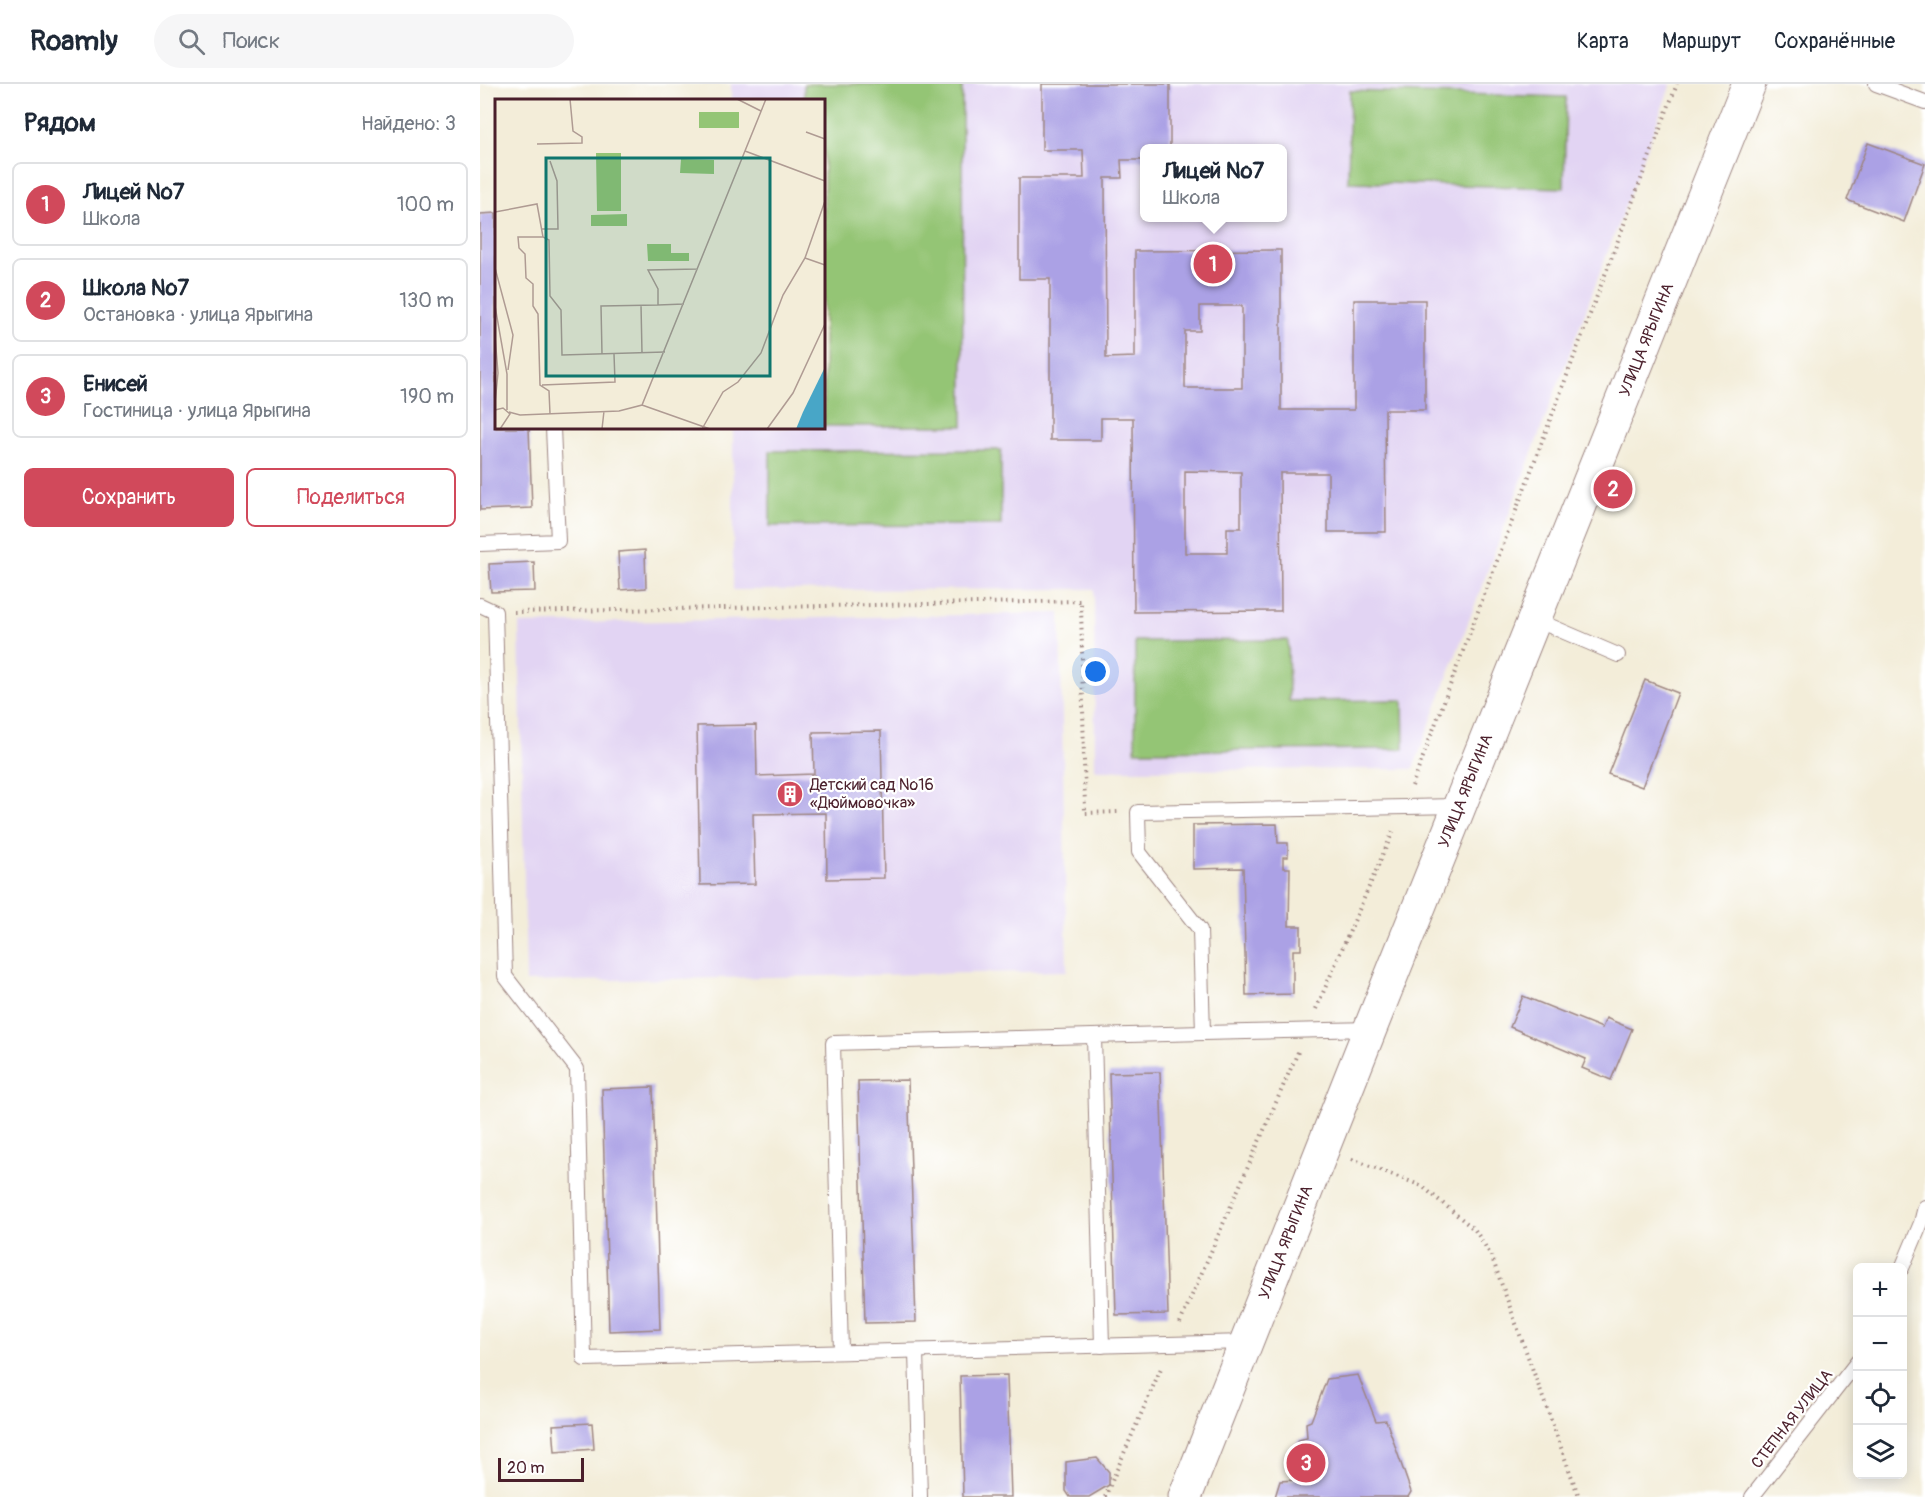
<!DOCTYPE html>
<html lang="ru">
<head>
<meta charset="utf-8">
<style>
  body { margin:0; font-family:Pangolin,sans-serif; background:#f6f6f7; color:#1f2937 }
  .controls { position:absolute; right:18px; bottom:18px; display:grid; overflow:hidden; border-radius:9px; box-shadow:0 3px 15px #0003 }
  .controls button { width:54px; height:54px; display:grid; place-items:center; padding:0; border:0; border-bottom:2px solid #e0e1e3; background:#fff; color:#1f2937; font:30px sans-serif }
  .scale { position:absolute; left:18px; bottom:15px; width:86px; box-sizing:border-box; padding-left:6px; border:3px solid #4a1f2b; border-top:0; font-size:16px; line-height:21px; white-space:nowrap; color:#4a1f2b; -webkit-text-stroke:4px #fff; paint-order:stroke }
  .you { position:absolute; left:616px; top:588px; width:21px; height:21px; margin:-15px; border:4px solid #fff; border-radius:50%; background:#1a73e8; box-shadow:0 0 0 9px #1a73e833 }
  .badge { display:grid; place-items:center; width:39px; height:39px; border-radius:50%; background:#d1495b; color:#fff; font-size:20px; font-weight:700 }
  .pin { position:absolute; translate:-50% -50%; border:3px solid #fff; box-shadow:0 2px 6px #0006 }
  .popup { position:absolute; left:660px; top:60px; width:147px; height:78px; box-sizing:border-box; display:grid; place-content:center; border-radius:9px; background:#fff; filter:drop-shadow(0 2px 4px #0005); font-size:20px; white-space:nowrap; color:#747a83 }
  .popup b { font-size:22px; color:#1f2937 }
  .popup::after { content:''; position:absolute; left:50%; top:100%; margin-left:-12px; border:12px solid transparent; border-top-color:#fff }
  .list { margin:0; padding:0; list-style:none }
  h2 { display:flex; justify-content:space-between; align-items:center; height:78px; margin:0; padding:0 24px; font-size:26px }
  h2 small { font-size:20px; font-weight:400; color:#747a83 }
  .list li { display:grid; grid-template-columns:39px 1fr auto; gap:18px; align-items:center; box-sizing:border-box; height:84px; margin:0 12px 12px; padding:0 12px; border:2px solid #e0e1e3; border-radius:9px }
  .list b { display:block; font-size:22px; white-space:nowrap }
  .list p { margin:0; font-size:20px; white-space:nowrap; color:#747a83 }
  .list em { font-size:20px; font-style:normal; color:#747a83 }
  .actions { display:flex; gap:12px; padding:18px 24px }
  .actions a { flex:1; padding:14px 0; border:2px solid #d1495b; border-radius:9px; text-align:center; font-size:21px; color:#d1495b }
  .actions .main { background:#d1495b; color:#fff }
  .icon { flex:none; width:33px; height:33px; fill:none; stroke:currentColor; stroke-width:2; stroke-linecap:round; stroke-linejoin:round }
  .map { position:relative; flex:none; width:1445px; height:1413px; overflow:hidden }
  header { display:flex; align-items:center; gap:36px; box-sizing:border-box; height:84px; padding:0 30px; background:#fff; border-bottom:2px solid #e0e1e3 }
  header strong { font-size:28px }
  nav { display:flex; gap:33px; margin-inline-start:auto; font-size:21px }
  .search { width:420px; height:54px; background:#f6f6f7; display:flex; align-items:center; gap:15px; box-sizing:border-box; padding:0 21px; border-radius:33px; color:#747a83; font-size:22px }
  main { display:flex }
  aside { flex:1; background:#fff }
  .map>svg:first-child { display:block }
</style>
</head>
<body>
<header>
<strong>Roamly</strong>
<div class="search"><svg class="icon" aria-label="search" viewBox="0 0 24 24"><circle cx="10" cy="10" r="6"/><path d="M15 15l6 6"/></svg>Поиск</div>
<nav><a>Карта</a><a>Маршрут</a><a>Сохранённые</a></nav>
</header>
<main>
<aside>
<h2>Рядом<small>Найдено: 3</small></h2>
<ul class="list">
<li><span class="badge">1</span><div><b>Лицей №7</b><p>Школа</p></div><em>100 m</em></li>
<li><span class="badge">2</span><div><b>Школа №7</b><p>Остановка · улица Ярыгина</p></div><em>130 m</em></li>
<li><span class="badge">3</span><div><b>Енисей</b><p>Гостиница · улица Ярыгина</p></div><em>190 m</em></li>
</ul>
<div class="actions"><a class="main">Сохранить</a><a>Поделиться</a></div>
</aside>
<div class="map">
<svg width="1445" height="1413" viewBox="0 0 1445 1413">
  <rect width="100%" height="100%" fill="#fff"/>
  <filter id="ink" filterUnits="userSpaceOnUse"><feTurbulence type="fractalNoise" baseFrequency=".0167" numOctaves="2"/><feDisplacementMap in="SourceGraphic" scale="12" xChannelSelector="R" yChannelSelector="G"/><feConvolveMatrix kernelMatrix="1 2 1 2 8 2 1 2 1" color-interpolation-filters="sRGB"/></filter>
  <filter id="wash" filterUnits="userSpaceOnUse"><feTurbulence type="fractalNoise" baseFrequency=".008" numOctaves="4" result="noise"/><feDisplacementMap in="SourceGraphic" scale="24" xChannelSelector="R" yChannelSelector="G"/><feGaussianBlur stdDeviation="1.35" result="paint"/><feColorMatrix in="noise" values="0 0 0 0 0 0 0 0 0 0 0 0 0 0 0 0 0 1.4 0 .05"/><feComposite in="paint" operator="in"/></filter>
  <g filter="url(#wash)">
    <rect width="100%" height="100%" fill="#f3edd9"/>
    <g fill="#e2d4f3" fill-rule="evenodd">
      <path d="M251 0H1191L933 685 615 686 614 505 253 506V344H344V16H251ZM664 64H802V134H664Z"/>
      <polygon points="580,529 587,887 46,898 39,540"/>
    </g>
    <g fill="#94c575" stroke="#6f7250" stroke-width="1.5">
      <polygon points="324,0 482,0 483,342 344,342 344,16 324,16"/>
      <polygon points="870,7 1086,13 1084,104 868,98"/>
      <polygon points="521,366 521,441 290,442 290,367"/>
      <polygon points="808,556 809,617 923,616 924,665 655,667 655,557"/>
    </g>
    <g id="blocks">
      <g fill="#aba1e5" fill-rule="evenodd">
        <path d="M562 0H690V64H664V76H641L642 94H625L626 274 655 273V167L801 166V326H874V216H945V326H905L906 448H848V389H800L801 527 654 528 653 334H621V356H570V195H539V94H604L603 66H562ZM720 222H762V304H705V247H720ZM705 387 761 388V444H747V469H705Z"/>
        <polygon points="1388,59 1445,80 1424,138 1367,116"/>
        <polygon points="16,129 16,344 49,344 52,424 0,426 0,130"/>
        <polygon points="165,466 166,504 140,506 138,468"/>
        <polygon points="54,478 55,507 11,508 9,480"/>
        <polygon points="1165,596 1198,609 1162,703 1128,690"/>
        <polygon points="276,641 277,692 334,690 333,648 401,647 404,794 347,795 346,729 273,730 275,800 220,801 217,642"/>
        <polygon points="797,740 798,759 808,759 808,773 803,773 803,784 810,784 809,842 821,842 821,866 813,866 813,910 766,911 763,784 713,785 713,741"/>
        <polygon points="1043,912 1122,944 1126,934 1152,945 1131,996 1102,984 1106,975 1030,943"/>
        <polygon points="680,988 688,1230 636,1231 629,989"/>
        <polygon points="428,996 436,1238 385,1239 378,997"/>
        <polygon points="173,1003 180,1245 129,1247 122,1005"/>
        <polygon points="527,1291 531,1413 483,1413 480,1292"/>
        <polygon points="878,1291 896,1337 906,1336 931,1408 928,1413 795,1413 800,1397 815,1396 808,1378 819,1356 827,1354 826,1339 831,1337 847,1295"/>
        <polygon points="112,1339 114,1365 75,1368 73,1341"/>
        <polygon points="617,1374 629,1388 629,1401 609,1413 590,1413 586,1407 586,1378"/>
      </g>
    </g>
  </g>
  <g filter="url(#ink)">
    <use href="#blocks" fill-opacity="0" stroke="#9e8682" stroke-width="1.5"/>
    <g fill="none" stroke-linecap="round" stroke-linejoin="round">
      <defs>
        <g id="lane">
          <polyline points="1396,0 1445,18"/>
          <polyline points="0,460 78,457 73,344"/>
          <polyline points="0,521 15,528 25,892 97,985 104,1275 766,1258"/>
          <polyline points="1054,535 1138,571"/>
          <polyline points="890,945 723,949 720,846 659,768 658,728 978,722"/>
          <polyline points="614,952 622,1262"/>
          <polyline points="1422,1184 1441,1139 1445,1123"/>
          <polyline points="436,1267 440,1413"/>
          <polyline points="361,1268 353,959 723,949"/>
          <polyline points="1272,1413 1378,1277"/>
        </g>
        <g id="secondary">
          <path id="s1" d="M705 1413 890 945 1269 0"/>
        </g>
      </defs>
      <use href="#lane" stroke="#9e8682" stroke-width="16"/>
      <use href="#secondary" stroke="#9e8682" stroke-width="35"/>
      <g stroke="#9e8682" stroke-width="4" stroke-dasharray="1.5 4.5" stroke-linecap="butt">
        <polyline points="34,528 601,517 605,729 638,728"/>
        <polyline points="932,702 1197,0"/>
        <polyline points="836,925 914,745"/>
        <polyline points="872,1075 942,1102 995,1146 1011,1171 1099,1413"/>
        <polyline points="700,1239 818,968"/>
        <polyline points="625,1413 682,1282"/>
      </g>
      <use href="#lane" stroke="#fff" stroke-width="14"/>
      <use href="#secondary" stroke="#fff" stroke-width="33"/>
    </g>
  </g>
  <defs>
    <symbol id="building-disc" viewBox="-11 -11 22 22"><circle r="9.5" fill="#d1495b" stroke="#fff"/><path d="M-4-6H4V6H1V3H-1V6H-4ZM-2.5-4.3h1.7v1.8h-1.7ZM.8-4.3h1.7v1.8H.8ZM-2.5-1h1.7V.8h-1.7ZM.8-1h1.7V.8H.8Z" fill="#fff"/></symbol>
  </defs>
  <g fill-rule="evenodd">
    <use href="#building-disc" x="295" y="695" width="30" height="30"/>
  </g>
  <g text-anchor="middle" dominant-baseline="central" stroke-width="4.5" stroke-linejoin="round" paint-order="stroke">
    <g font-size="16" fill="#4a1f2b" stroke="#fff">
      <text stroke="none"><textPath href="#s1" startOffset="1246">УЛИЦА ЯРЫГИНА</textPath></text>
      <text stroke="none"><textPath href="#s1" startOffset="760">УЛИЦА ЯРЫГИНА</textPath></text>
      <text stroke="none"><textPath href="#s1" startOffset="274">УЛИЦА ЯРЫГИНА</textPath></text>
      <text transform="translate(1312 1335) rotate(-52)">СТЕПНАЯ УЛИЦА</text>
    </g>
    <g font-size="16" fill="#4a1f2b" stroke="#fff" text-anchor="start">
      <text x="330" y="701">Детский сад №16<tspan x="330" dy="18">«Дюймовочка»</tspan></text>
    </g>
  </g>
  <g transform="translate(15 15)">
    <rect width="330" height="330" fill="#f3edd9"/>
    <path d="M204 13H244V29H204ZM101 54H126V112H102ZM186 60 219 61V75L185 74ZM132 115V127H96V116ZM152 145H176V154H194V162H153Z" fill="#94c575"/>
    <path d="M330 268V330H301L308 313Z" fill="#48a6c7"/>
    <path fill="none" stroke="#af9b93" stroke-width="1.5" d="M242 0 266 12M311 33 330 40M42 45 87 44V38L78 32 75 0M250 52 330 82M0 113 42 105 48 138 54 141 55 197 66 211 67 256 170 253M47 130H63L62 82 55 62M48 138H23L24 149 30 155 31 179 38 185V207L43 215 45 286 54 292 55 315M310 159 330 166M0 169 18 236 13 271M189 205 163 206V190L153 171 203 170M146 206 147 254M0 207 12 275V311M0 237 3 274 0 304M107 255 106 207 163 206M47 286 120 283 119 255M147 306 215 330M0 311 8 309 15 315 5 330M14 313 25 316 124 312 147 306 271 0M107 330 109 312M207 330 228 293 243 283 266 254 288 196 310 159 330 102M272 330 298 294 330 225"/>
    <path fill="#0f766e" fill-opacity="0.15" stroke="#0f766e" stroke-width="3" d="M51 59H275V277H51Z"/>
    <rect width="330" height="330" fill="none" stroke="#4a1f2b" stroke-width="3"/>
  </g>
</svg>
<div class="controls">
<button>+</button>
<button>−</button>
<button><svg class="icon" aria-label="locate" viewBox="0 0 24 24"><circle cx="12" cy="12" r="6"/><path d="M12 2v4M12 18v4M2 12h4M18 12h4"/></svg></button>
<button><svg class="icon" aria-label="layers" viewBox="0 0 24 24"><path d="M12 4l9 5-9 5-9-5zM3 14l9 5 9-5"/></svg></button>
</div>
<div class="scale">20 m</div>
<div class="you"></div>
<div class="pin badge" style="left:733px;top:180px">1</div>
<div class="popup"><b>Лицей №7</b>Школа</div>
<div class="pin badge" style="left:1133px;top:405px">2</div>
<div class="pin badge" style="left:826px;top:1379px">3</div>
</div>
</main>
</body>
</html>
